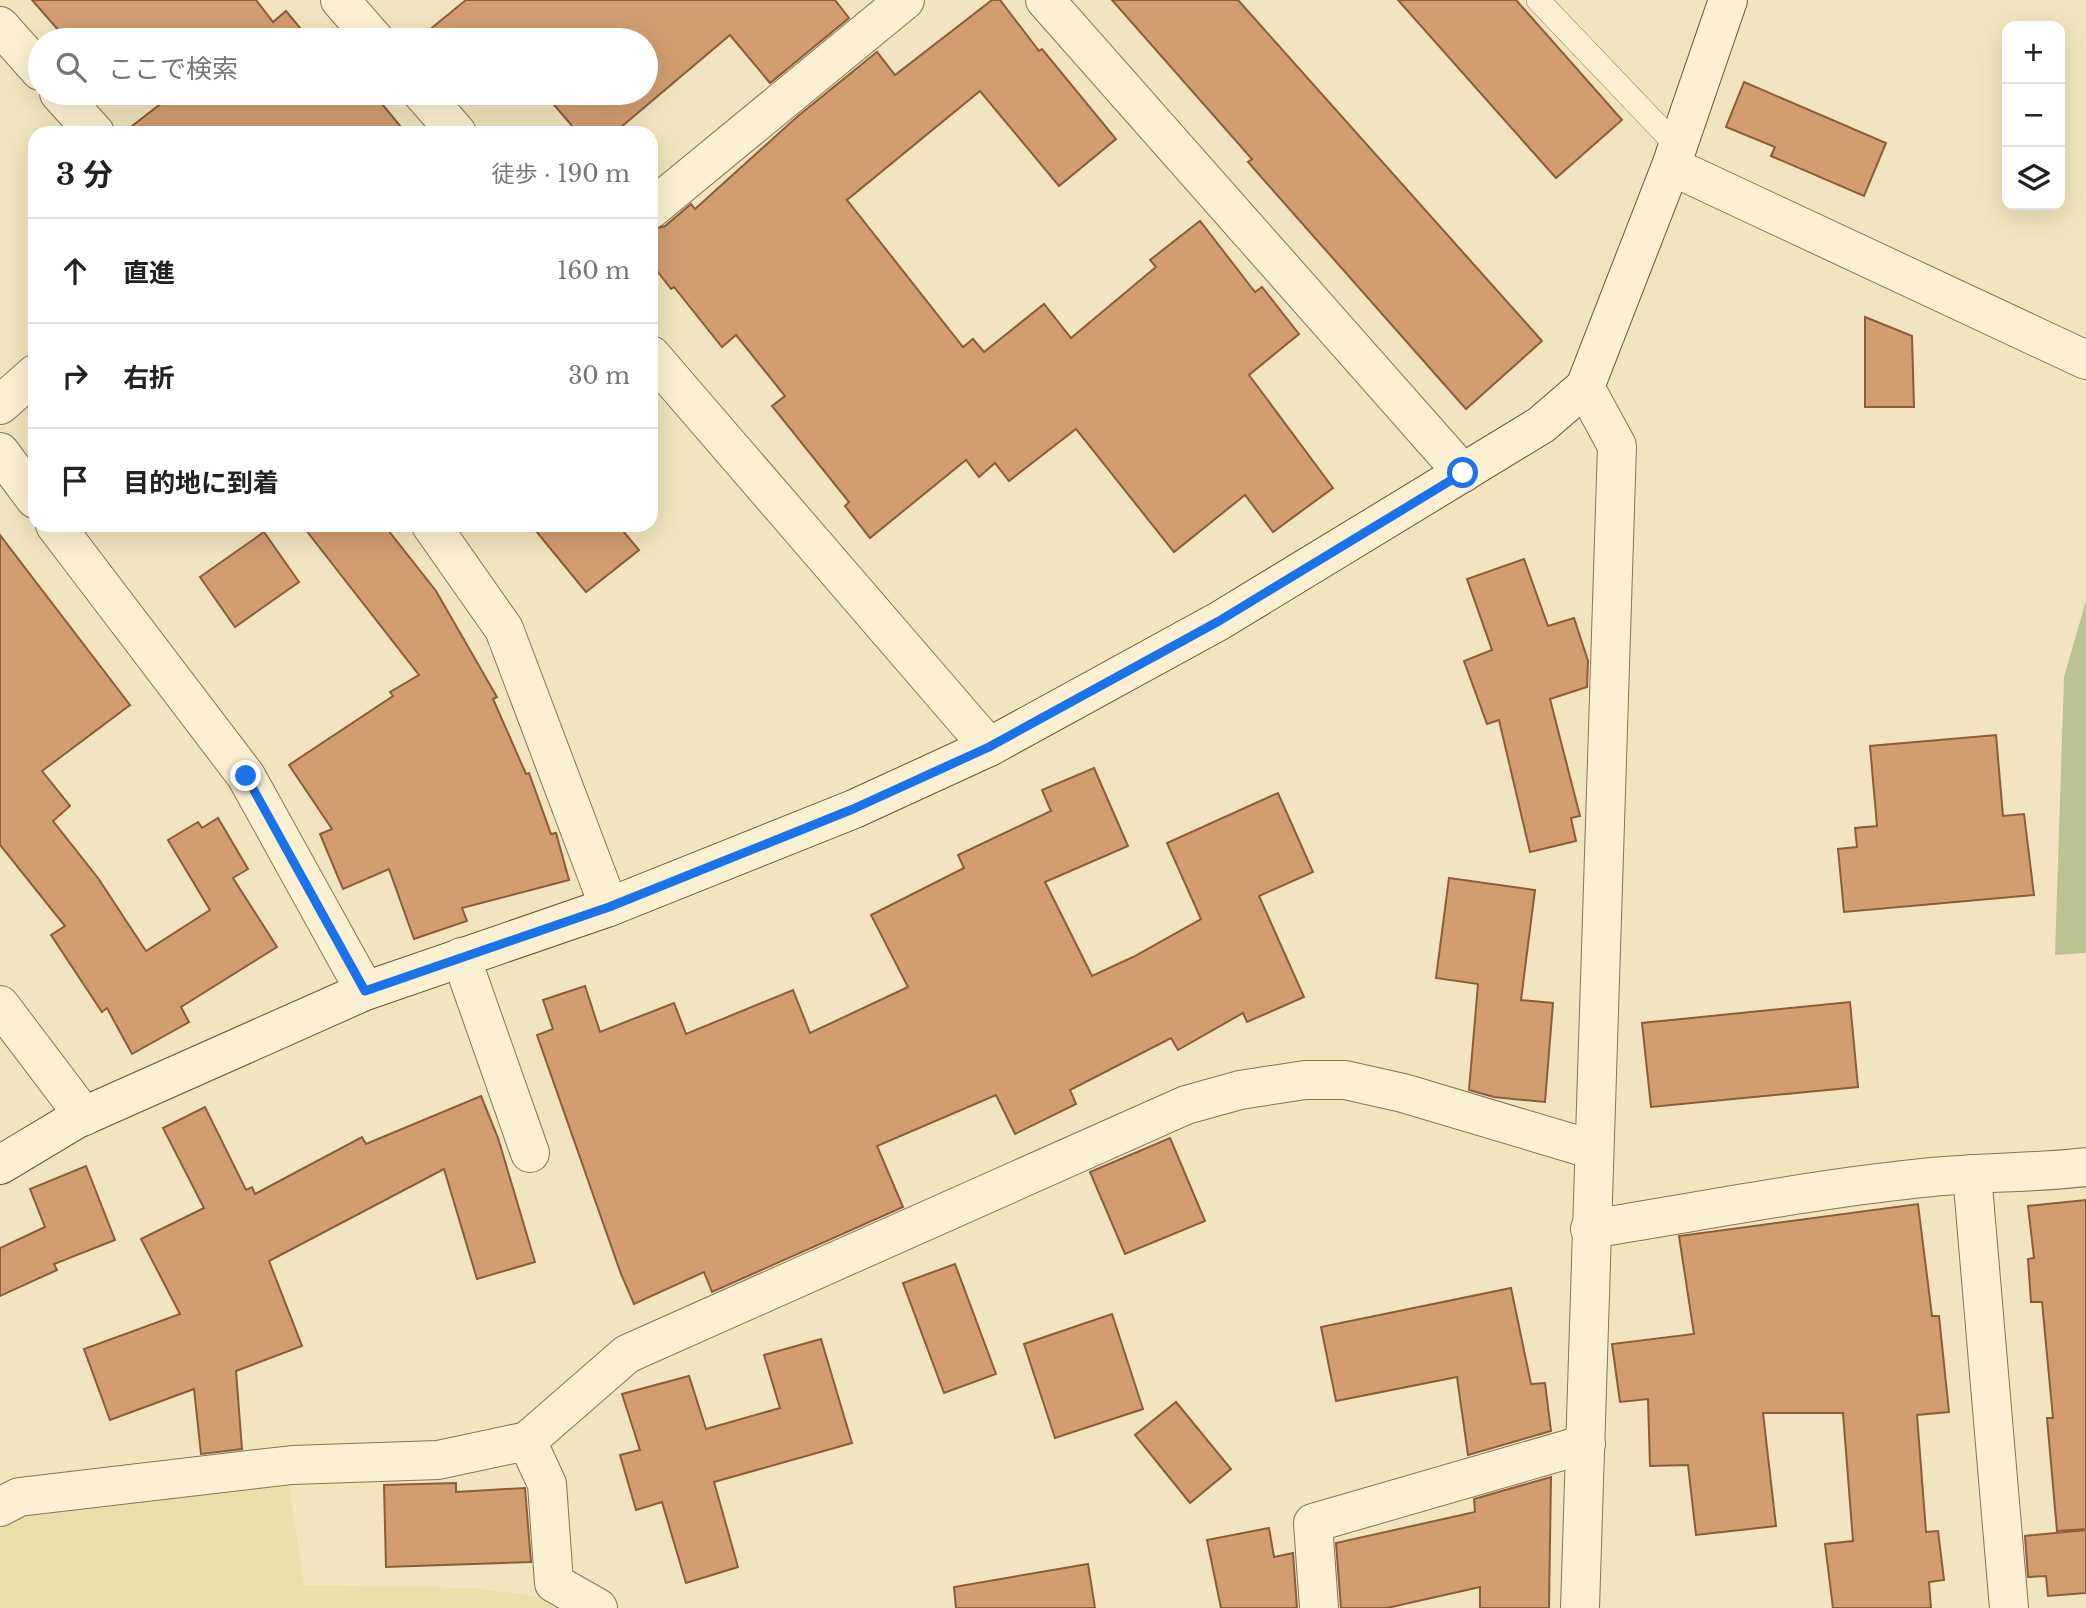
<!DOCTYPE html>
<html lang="ja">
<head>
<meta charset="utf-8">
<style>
  body { margin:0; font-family:"Libre Baskerville","Noto Sans JP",serif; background:#f6f6f6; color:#222 }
  .controls { position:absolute; right:21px; top:21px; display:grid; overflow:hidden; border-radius:14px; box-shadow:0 7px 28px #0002 }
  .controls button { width:63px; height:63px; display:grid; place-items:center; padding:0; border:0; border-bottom:2px solid #e0e0e0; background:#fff; color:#222; font:35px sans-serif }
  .stop { position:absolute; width:21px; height:21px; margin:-16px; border:5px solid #1a73e8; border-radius:50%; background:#fff }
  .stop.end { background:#1a73e8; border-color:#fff; box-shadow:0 2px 7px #0008 }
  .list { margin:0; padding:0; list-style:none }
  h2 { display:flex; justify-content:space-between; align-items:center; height:91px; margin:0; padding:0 28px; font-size:30px }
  h2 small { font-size:23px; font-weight:400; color:#767676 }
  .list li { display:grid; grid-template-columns:46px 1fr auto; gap:21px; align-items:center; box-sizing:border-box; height:105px; padding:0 28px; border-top:2px solid #e0e0e0 }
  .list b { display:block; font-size:26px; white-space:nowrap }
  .list em { font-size:23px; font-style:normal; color:#767676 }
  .icon { flex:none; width:38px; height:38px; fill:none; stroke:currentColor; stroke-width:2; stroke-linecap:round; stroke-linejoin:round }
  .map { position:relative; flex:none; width:2086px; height:1608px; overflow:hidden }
  .search { position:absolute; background:#fff; box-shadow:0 7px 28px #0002; left:28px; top:28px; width:630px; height:77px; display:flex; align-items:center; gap:18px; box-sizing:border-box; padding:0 24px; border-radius:38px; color:#767676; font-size:26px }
  .panel { position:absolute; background:#fff; box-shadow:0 7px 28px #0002; left:28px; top:126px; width:630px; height:406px; border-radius:21px }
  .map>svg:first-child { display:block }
</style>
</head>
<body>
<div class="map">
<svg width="2086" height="1608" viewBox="0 0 2086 1608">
  <rect width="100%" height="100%" fill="#f1e4be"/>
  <polygon fill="#e7e0ab" points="288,1478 304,1585 472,1588 543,1597 566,1608 0,1608 0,1520 19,1509"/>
  <polygon fill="#bbc391" points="2086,601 2086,953 2055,955 2064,677"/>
  <g fill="#d29d71" stroke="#8b5d39" stroke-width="2">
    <polygon points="32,0 256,0 273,22 286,11 310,40 67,40"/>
    <polygon points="466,0 835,0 849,18 770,83 730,35 614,133 578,133 544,93 646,93 646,40 417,40"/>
    <polygon points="992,0 1000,0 1039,51 1042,49 1116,139 1059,186 980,91 847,200 963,347 973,339 984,352 1044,304 1071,338 1156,267 1150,260 1200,221 1255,292 1262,287 1299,334 1249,375 1333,488 1273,532 1245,495 1174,552 1076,429 1009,481 995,463 979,477 966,460 870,538 845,506 849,502 772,406 785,396 736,335 722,347 674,287 671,289 651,263 651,230 665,226 691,204 695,209 798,116 877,52 895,75"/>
    <polygon points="1112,0 1238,0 1542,341 1466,409 1248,162 1252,159"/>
    <polygon points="1398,0 1516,0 1622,120 1556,178"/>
    <polygon points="1744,82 1886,143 1864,196 1771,156 1775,147 1726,127"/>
    <polygon points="155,93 373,93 406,133 123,133 163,102"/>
    <polygon points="1865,317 1912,336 1914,407 1865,407"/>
    <polygon points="302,525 384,525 436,591 497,697 493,699 526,774 529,773 551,834 556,833 569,880 462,908 467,921 414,939 389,869 343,889 320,834 332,829 289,765 393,696 390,692 419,675"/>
    <polygon points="531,525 618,525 639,550 586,592"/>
    <polygon points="264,532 299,582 235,627 200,577"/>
    <polygon points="0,535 130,705 42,771 70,806 53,821 98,878 146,951 210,910 168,840 198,822 202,828 218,818 248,869 233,878 277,947 181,1007 189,1022 132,1054 107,1008 102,1012 51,935 65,926 0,845"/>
    <polygon points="1524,559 1548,626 1574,618 1588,661 1587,687 1550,699 1580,816 1571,818 1576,841 1530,852 1499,720 1487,724 1464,661 1492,650 1467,579"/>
    <polygon points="1996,735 2003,816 2024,814 2034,895 1844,912 1838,849 1857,847 1855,828 1877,826 1870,746"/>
    <polygon points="1094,768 1128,846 1045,882 1092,976 1133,957 1201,919 1167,843 1278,793 1313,872 1259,896 1304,997 1247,1022 1243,1013 1178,1050 1171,1038 1070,1090 1076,1104 1015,1134 996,1095 877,1146 903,1207 712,1292 704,1272 634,1304 621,1274 537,1035 553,1029 543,1000 585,986 600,1032 674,1003 686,1034 793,990 810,1033 908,987 871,915 964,868 958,855 1051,811 1042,790"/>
    <polygon points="1449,878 1535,890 1521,1000 1553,1003 1545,1102 1494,1097 1469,1090 1478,984 1436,978"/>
    <polygon points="1850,1002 1858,1087 1651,1107 1642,1023"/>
    <polygon points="481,1096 498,1138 535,1262 477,1279 444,1169 269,1261 302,1346 236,1371 242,1449 201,1454 194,1389 110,1420 84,1349 180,1314 141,1239 204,1208 163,1128 205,1107 246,1190 252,1187 255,1194 362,1137 366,1144"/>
    <polygon points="1170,1138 1205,1221 1125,1254 1090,1172"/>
    <polygon points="86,1166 115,1240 54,1264 57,1270 0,1296 0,1248 45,1227 30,1189"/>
    <polygon points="2086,1200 2086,1529 2057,1531 2047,1418 2053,1418 2042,1302 2031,1302 2028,1259 2034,1258 2028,1206"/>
    <polygon points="1918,1204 1932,1316 1939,1316 1949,1412 1917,1415 1926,1532 1938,1531 1944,1580 1929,1582 1931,1608 1833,1608 1825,1544 1853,1541 1843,1413 1763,1413 1776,1526 1696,1535 1688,1465 1650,1466 1648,1399 1620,1402 1612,1344 1694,1334 1679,1236"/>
    <polygon points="955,1264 996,1374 944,1393 903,1283"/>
    <polygon points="1511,1288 1531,1384 1545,1383 1551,1431 1468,1455 1457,1377 1336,1401 1321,1327"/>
    <polygon points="1112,1314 1143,1409 1055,1438 1024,1344"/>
    <polygon points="821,1339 852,1443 714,1482 738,1567 686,1583 662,1502 636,1510 620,1455 640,1450 622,1394 689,1376 706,1429 780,1408 764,1355"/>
    <polygon points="1176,1402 1231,1469 1190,1503 1135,1435"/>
    <polygon points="1551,1477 1549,1608 1480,1608 1480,1587 1387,1608 1341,1608 1336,1543 1475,1512 1474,1499"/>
    <polygon points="456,1483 456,1492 525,1488 531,1562 386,1567 384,1485"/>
    <polygon points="1269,1528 1274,1557 1293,1553 1297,1608 1221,1608 1207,1540"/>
    <polygon points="2086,1530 2086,1593 2048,1596 2046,1576 2028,1577 2025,1536"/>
    <polygon points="1088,1564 1095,1608 956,1608 954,1587"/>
  </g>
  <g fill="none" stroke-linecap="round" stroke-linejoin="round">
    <defs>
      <polyline id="lane" points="1538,0 1678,147"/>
      <g id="street">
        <polyline points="340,0 375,40"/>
        <polyline points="1045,0 1463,473"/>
        <polyline points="0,26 40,71"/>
        <polyline points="59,93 95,133"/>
        <polyline points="422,93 457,133"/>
        <polyline points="1671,166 2086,360"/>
        <polyline points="651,209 905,0"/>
        <polyline points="651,355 989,747"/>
        <polyline points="0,405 35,374"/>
        <polyline points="0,452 35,499"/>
        <polyline points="55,525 246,776 365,991"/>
        <polyline points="431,525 504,629 609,907"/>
        <polyline points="461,957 530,1153"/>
        <polyline points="0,1005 84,1116"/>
        <polyline points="1972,1174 2009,1608"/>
        <path d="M1590 1229C1704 1211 1818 1188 1932 1177 1983 1172 2035 1173 2086 1167"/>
        <polyline points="527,1441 547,1484 554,1583 598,1608"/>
        <polyline points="0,1507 19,1497 292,1465 438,1460 527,1441 627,1354 1186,1105 1240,1090 1305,1080 1345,1080 1403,1093 1594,1150"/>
        <polyline points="1319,1608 1313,1523 1586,1444"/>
        <polyline points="1580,1608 1617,446 1585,387"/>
      </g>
      <polyline id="secondary" points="0,1165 75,1120 365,991 609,907 854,809 989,747 1219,621 1541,425 1585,387 1671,166 1728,0"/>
    </defs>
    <use href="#lane" stroke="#8a7455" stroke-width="24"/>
    <use href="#street" stroke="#8a7455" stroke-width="40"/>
    <use href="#secondary" stroke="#6c5439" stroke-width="40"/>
    <use href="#lane" stroke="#fbf0d1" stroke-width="23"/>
    <use href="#street" stroke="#fbf0d1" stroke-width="38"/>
    <use href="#secondary" stroke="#fbf0d1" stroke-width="38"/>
  </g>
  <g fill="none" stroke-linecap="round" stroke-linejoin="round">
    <polyline stroke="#1a73e8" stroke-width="9" points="246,776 365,991 609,907 853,809 989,747 1219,621 1463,473"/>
  </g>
</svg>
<div class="controls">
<button>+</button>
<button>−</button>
<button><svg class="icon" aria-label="layers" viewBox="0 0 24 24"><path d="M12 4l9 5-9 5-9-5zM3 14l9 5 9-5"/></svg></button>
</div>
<div class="stop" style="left:1463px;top:473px"></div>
<div class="stop end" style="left:246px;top:776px"></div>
<div class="search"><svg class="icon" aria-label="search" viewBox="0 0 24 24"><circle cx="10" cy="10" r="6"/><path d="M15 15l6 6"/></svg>ここで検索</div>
<section class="panel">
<h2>3 分<small>徒歩 · 190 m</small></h2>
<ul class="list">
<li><svg class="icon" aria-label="ahead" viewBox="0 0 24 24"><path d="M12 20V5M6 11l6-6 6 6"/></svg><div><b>直進</b></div><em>160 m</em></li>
<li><svg class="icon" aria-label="right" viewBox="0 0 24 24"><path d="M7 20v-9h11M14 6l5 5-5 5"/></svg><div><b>右折</b></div><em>30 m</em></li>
<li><svg class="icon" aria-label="arrive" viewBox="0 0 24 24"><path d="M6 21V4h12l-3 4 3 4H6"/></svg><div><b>目的地に到着</b></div></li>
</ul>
</section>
</div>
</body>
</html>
